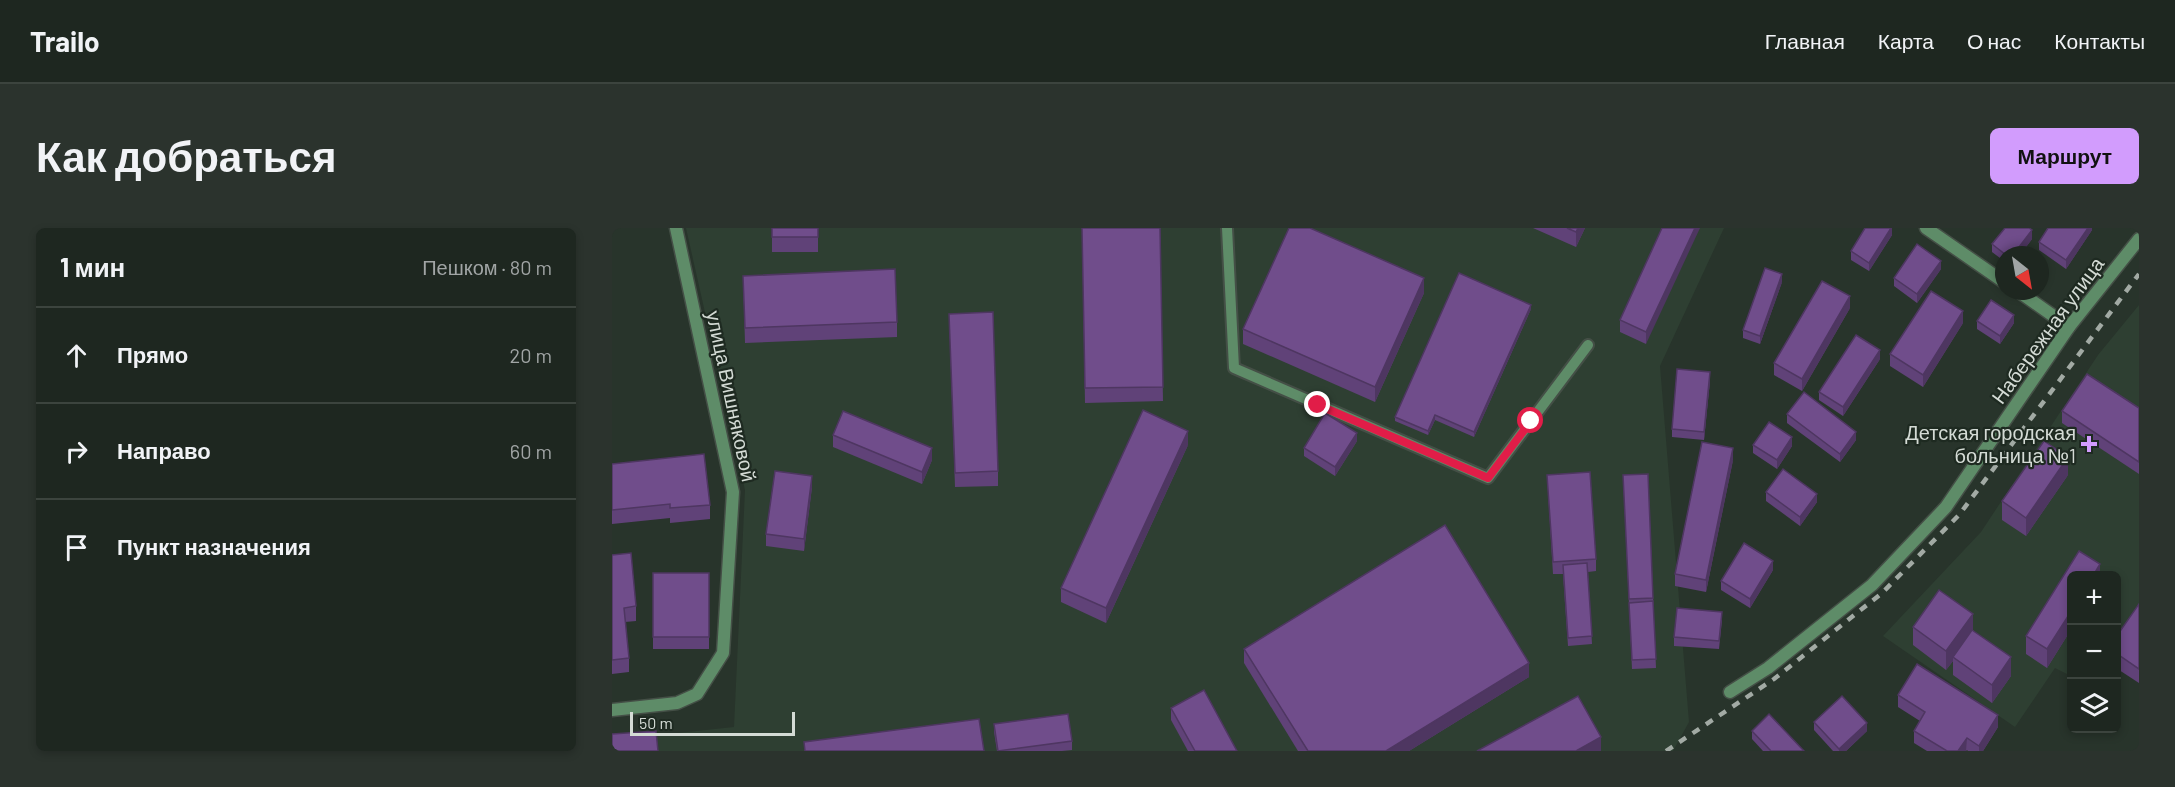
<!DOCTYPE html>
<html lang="ru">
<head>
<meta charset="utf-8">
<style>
  body { margin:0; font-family:Barlow,sans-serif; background:#2b332d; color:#f1f3f6 }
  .controls { position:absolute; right:18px; bottom:18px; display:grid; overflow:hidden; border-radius:9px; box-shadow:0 3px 9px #0003 }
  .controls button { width:54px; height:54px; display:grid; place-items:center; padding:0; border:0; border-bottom:2px solid #3c443e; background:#1e2720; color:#f1f3f6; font:30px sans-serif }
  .compass { position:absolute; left:1383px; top:18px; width:54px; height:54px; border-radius:50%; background:#1e2720; box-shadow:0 3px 9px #0003; rotate:149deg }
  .scale { position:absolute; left:18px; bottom:15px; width:165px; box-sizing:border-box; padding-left:6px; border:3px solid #d4dbd5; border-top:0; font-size:16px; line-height:21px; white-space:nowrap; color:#d4dbd5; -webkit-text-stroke:4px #1e2a21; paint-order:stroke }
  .stop { position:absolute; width:18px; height:18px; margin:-14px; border:4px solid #e11d48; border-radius:50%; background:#fff }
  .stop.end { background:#e11d48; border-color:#fff; box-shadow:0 2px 6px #0008 }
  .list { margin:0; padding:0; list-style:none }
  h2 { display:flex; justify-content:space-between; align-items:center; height:78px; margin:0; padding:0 24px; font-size:26px }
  h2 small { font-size:20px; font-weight:400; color:#a1a5a5 }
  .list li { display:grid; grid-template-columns:39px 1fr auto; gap:18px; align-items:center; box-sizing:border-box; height:96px; padding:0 24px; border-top:2px solid #3c443e }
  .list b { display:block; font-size:22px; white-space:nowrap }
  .list em { font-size:20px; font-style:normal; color:#a1a5a5 }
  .icon { flex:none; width:33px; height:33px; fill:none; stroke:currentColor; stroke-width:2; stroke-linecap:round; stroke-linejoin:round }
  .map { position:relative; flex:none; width:1527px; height:523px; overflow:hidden; border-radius:9px }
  header { display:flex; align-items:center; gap:36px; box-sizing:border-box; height:84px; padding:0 30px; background:#1e2720; border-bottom:2px solid #3c443e }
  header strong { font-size:28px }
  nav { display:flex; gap:33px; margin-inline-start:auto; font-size:21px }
  .intro { display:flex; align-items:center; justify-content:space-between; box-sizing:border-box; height:144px; padding:0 36px }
  h1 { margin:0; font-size:42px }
  .button { padding:15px 27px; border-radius:9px; background:#d29cfd; color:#111; font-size:21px; font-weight:700 }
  main { display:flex; gap:36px; padding:0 36px }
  aside { flex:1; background:#1e2720; border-radius:9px; box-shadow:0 3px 9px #0003 }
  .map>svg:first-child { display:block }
</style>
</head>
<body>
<header>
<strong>Trailo</strong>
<nav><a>Главная</a><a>Карта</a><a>О нас</a><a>Контакты</a></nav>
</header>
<div class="intro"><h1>Как добраться</h1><a class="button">Маршрут</a></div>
<main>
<aside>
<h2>1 мин<small>Пешком · 80 m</small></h2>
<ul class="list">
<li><svg class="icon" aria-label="ahead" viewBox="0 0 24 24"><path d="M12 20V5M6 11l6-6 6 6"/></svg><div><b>Прямо</b></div><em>20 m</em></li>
<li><svg class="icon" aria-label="right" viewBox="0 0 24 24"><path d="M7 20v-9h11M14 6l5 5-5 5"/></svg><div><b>Направо</b></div><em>60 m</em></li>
<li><svg class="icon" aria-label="arrive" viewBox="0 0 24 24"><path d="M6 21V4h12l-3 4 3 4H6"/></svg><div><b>Пункт назначения</b></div></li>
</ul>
</aside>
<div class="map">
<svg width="1527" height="523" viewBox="0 0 1527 523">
  <rect width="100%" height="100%" fill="#28342b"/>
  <g fill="#2e3f32">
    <polygon points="74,0 1112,0 1048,138 1077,494 1061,523 0,523 0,512 122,499 133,262"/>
    <polygon points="1527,77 1527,380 1505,412 1504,347 1460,347 1459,448 1443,440 1403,499 1271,408 1369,304 1486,127"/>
  </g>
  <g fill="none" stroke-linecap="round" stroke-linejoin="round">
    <defs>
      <polyline id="lane" points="615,0 622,140 876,250 976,117"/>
      <g id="street">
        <polyline points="1314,0 1392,54"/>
        <polyline points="1406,63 1457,99"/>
        <polyline points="1118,464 1156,440 1260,357 1334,279 1457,99 1527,11"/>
        <polyline points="0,482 65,475 85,466 111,425 121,264 64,0"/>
      </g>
    </defs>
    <use href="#lane" stroke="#444f46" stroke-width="14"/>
    <use href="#street" stroke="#444f46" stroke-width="15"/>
    <use href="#lane" stroke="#5e8c68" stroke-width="10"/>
    <use href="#street" stroke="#5e8c68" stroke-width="12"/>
    <polyline stroke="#a2aaa4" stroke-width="4.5" stroke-dasharray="8 8" stroke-linecap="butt" points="1054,523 1162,451 1270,365 1347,287 1527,46"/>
  </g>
  <g fill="#604278">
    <rect x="160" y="0" width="46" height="24"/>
    <polygon points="470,0 548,0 551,173 473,175"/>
    <polygon points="921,0 973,0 964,19"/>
    <polygon points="1050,0 1034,116 1008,104 1008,92"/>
    <polygon points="1280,0 1280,7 1257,43 1239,32 1239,23"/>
    <polygon points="1480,0 1480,2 1454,41 1427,22 1427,14"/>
    <polygon points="1420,11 1408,27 1392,27 1392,33 1380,24 1380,16"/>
    <polygon points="1329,41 1305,75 1282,58 1282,50"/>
    <polygon points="131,48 285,94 285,109 133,115"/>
    <polygon points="1170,54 1148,116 1131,110 1131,102"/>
    <polygon points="812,65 763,174 631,116 631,101"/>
    <polygon points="1238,80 1190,163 1162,147 1162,135"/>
    <polygon points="919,81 862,209 823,192 816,207 783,193 783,189"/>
    <polygon points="337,86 386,243 386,258 343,259"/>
    <polygon points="1365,93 1402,95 1388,116 1365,101"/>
    <polygon points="1351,95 1311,159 1278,138 1278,126"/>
    <polygon points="1268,131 1231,188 1207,172 1207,164"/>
    <polygon points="1098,153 1092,212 1060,209 1060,201"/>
    <polygon points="1527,180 1527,246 1450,195 1450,183"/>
    <polygon points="1175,186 1244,212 1228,234 1175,195"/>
    <polygon points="221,207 320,232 310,256 221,219"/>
    <polygon points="745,213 723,248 692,228 692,220"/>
    <polygon points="576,217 494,395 449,374 449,360"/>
    <polygon points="1141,217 1180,218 1165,241 1141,225"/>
    <polygon points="1121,232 1094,364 1063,358 1063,346"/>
    <polygon points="0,236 98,277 98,291 58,295 58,290 0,296"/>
    <polygon points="1036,246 1044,440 1020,441 1011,247"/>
    <polygon points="935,247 984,331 984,343 976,344 980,416 956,418 951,346 941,346"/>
    <polygon points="1456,247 1414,308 1390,292 1390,273"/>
    <polygon points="200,259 192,323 154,318 154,306"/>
    <polygon points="1154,264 1205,274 1188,298 1154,273"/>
    <polygon points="1467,323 1488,336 1488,348 1460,348 1460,400 1435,440 1414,426 1414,408"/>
    <polygon points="0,327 24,378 24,393 13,394 17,430 17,444 0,446"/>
    <polygon points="1161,342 1138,380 1109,362 1109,353"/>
    <rect x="41" y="345" width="56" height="76"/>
    <polygon points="1527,376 1527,455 1504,440 1504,409"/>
    <polygon points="1110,392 1107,421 1062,418 1062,409"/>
    <polygon points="1301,399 1361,402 1399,448 1380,475 1341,447 1341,433 1334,442 1301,417"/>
    <polygon points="632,421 917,449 797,523 686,523 632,435"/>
    <polygon points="1286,467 1386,499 1371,523 1356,523 1355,522 1354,523 1315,523 1302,515 1302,503 1308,493 1286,479"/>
    <polygon points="559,480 625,523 576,523 559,492"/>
    <polygon points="1202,494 1255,503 1234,523 1221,523 1202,502"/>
    <polygon points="382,496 460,513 460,522 450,523 385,523 382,504"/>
    <polygon points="1140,503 1192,523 1151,523 1140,511"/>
  </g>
  <g fill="#4e3661">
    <polygon points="966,0 973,0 964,19 964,4"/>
    <polygon points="1083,0 1088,0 1034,116 1034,104"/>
    <polygon points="1279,0 1280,0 1280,7 1257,43 1257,35"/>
    <polygon points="1476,0 1480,0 1480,2 1454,41 1454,32"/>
    <polygon points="1420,2 1420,11 1408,27 1401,27"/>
    <polygon points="1329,33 1329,41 1305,75 1305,66"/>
    <polygon points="1170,46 1170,54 1148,116 1148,108"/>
    <polygon points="812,50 812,65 763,174 763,159"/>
    <polygon points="1238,68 1238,80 1190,163 1190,151"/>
    <polygon points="919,77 919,81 862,209 862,204"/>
    <polygon points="1351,83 1351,95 1311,159 1311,147"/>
    <polygon points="1402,87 1402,95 1388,116 1388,108"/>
    <polygon points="1268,122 1268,131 1231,188 1231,179"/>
    <polygon points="1098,144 1098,153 1092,212 1092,204"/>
    <polygon points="823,187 823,192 816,207 816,203"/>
    <polygon points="576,203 576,217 494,395 494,380"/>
    <polygon points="1244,204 1244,212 1228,234 1228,226"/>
    <polygon points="745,205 745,213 723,248 723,239"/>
    <polygon points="1180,209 1180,218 1165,241 1165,232"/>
    <polygon points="320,220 320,232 310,256 310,244"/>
    <polygon points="1121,220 1121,232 1094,364 1094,352"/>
    <polygon points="1456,229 1456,247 1414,308 1414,290"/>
    <polygon points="200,248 200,259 192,323 192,311"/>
    <polygon points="1205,266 1205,274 1188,298 1188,289"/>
    <polygon points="1161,333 1161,342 1138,380 1138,371"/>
    <polygon points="1488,336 1488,348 1481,348"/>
    <polygon points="1460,382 1460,400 1435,440 1435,421"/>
    <polygon points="1361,386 1361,405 1341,429 1341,433 1334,442 1334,423"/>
    <polygon points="1399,429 1399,448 1380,475 1380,457"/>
    <polygon points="917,435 917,449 797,523 774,523"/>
    <polygon points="1386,487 1386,499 1371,523 1367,523 1367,518"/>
    <polygon points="1255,495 1255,503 1234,523 1227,523 1227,521"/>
    <polygon points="989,509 989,523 964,523"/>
    <polygon points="1355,510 1354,523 1346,523"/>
  </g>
  <g fill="#704d8b" stroke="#4e3661" stroke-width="1.5">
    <rect x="160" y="0" width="46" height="9"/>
    <polygon points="470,0 548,0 551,159 473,160"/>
    <polygon points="677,0 698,0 812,50 763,159 631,101"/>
    <polygon points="955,0 966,0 964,4"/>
    <polygon points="1050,0 1083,0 1034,104 1008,92"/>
    <polygon points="1253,0 1279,0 1257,35 1239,23"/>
    <polygon points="1393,0 1417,0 1420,2 1401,27 1394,27 1380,16"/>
    <polygon points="1436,0 1476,0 1454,32 1427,14"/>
    <polygon points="1305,16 1329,33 1305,66 1282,50"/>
    <polygon points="1153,40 1170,46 1148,108 1131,102"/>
    <polygon points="283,41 285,94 133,100 131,48"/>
    <polygon points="847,45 919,77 862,204 823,187 816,203 783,189"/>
    <polygon points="1210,53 1238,68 1190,151 1162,135"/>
    <polygon points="1319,63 1351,83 1311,147 1278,126"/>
    <polygon points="1379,72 1402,87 1388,108 1365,93"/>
    <polygon points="381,84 386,243 343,245 337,86"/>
    <polygon points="1244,107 1268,122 1231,179 1207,164"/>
    <polygon points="1065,141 1098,144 1092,204 1060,201"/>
    <polygon points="1475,146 1527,180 1527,234 1450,183"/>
    <polygon points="1192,164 1244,204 1228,226 1175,186"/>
    <polygon points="531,182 576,203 494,380 449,360"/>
    <polygon points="231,183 320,220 310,244 221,207"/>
    <polygon points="713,185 745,205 723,239 692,220"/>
    <polygon points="1157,194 1180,209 1165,232 1141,217"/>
    <polygon points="1432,213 1456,229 1414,290 1390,273"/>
    <polygon points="1090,214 1121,220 1094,352 1063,346"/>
    <polygon points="92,226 98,277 58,280 58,276 0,282 0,236"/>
    <polygon points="1171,241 1205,266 1188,289 1154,264"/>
    <polygon points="163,243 200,248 192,311 154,306"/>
    <polygon points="978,244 984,331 941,334 935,247"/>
    <polygon points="1036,246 1041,370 1017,371 1011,247"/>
    <polygon points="833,297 917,435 774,523 696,523 632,421"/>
    <polygon points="1132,315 1161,333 1138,371 1109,353"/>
    <polygon points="1467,323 1488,336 1481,348 1460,348 1460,382 1435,421 1414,408"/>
    <polygon points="19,325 24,378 12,380 17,430 0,432 0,327"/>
    <polygon points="975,335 980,408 956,410 951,337"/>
    <rect x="41" y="345" width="56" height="64"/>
    <polygon points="1327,362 1361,386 1334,423 1301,399"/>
    <polygon points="1041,373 1044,431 1020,432 1017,375"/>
    <polygon points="1527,376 1527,441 1504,425 1504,409"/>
    <polygon points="1065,380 1110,384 1107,413 1062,409"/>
    <polygon points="1360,402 1399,429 1380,457 1341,429"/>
    <polygon points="1305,436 1386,487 1367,518 1355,510 1346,523 1335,523 1302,503 1313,484 1286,467"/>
    <polygon points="592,462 625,523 583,523 559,480"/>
    <polygon points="966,468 989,509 964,523 865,523"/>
    <polygon points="1230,468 1255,495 1227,521 1202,494"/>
    <polygon points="456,486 460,513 386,523 382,496"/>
    <polygon points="1157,486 1192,523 1159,523 1140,503"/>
    <polygon points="367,491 372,523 193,523 192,514"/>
    <polygon points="44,503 46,523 0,523 0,506"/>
  </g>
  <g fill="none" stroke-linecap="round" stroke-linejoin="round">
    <polyline stroke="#e11d48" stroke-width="8" points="706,177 876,250 919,193"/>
  </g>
  <path fill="#d29cfd" stroke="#1e2a21" stroke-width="2" d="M1474 207h6v6h6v6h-6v6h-6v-6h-6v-6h6z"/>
  <g text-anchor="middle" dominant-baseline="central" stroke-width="4.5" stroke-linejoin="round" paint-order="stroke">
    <g font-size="20" fill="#d4dbd5" stroke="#1e2a21">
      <text transform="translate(1435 102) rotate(-54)">Набережная улица</text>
      <text transform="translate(120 168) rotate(78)">улица Вишняковой</text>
    </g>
    <g font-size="20" fill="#d4dbd5" stroke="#1e2a21" text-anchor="end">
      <text x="1464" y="204">Детская городская<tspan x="1464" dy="23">больница №1</tspan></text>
    </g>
  </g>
</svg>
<div class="controls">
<button>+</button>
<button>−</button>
<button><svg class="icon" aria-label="layers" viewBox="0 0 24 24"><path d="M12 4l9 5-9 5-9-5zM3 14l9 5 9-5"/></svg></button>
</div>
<svg class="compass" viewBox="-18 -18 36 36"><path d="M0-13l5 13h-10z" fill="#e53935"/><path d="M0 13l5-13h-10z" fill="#a1a5a5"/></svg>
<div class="scale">50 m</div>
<div class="stop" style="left:919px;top:193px"></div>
<div class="stop end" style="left:706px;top:177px"></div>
</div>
</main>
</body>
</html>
